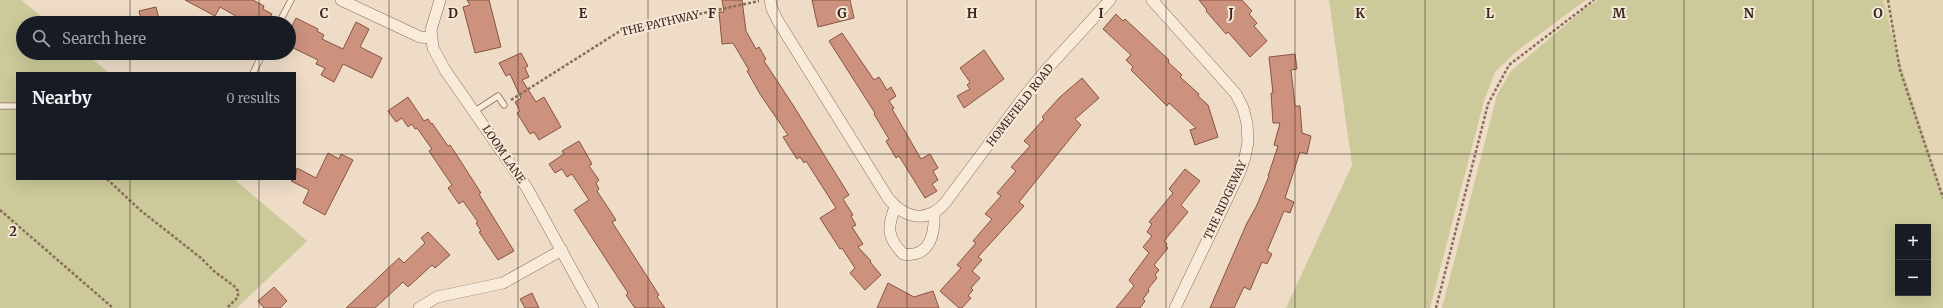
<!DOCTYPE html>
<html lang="en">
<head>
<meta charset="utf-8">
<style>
  body { margin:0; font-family:Merriweather,serif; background:#242831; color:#f1f3f6 }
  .controls { position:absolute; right:12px; bottom:12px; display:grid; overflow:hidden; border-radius:0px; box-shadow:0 4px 16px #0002 }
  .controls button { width:36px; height:36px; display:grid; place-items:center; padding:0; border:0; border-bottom:1px solid #363941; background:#171b24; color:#f1f3f6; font:20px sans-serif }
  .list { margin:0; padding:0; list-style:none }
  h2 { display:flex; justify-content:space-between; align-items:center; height:52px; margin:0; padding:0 16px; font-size:17px }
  h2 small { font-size:13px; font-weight:400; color:#9ea1a6 }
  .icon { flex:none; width:22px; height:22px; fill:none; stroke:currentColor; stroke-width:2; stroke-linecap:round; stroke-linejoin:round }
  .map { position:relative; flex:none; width:1943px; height:308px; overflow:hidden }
  .search { position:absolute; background:#171b24; box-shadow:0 4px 16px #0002; left:16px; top:16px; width:280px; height:44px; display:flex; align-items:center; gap:10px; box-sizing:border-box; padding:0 14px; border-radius:22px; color:#9ea1a6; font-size:15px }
  .panel { position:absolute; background:#171b24; box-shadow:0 4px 16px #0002; left:16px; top:72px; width:280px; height:108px; border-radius:0px }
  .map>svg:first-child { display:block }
</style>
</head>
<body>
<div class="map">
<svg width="1943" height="308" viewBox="0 0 1943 308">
  <rect width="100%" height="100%" fill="#eedcc7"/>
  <polygon fill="#e4d5b4" points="1883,0 1943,0 1943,193 1894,43"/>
  <g fill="#ccca9a" fill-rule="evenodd">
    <polygon points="0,0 21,0 50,23 23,23 23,53 85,53 109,73 17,73 17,179 234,179 307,241 237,308 0,308"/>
    <polygon points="1329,0 1586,0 1517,51 1495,72 1484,101 1430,308 1286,308 1352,165"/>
    <path d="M1598 0H1883L1894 43 1943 193V308H1442L1497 95 1511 71 1583 10ZM1898 227H1928V293H1898Z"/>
  </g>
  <g fill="#cc927d" stroke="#885342">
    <polygon points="185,0 253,0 264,6 263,9 272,14 268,23 248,23 220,7 215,16"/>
    <polygon points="467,0 489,0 501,47 475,53 463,7 470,5"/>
    <polygon points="722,0 742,0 746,31 756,49 759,47 766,59 764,61 793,105 849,195 843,199 853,215 851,216 856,225 852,227 863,244 858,247 871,261 870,262 881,275 865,290 850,273 855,268 842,248 840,249 820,218 836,208 806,161 804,163 800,157 797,159 783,137 788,135 760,94 747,71 749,70 733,43 722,44 719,12 724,12"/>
    <polygon points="812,0 850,0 854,18 818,27"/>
    <polygon points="1199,0 1242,0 1252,11 1249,14 1257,23 1254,26 1267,41 1250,57 1228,32 1226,34 1206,11 1207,10"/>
    <polygon points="156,7 160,23 142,23 139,11"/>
    <polygon points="1116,14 1123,21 1125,19 1169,60 1168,62 1182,75 1180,77 1199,94 1198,96 1208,105 1218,137 1195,145 1190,130 1196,128 1169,103 1167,106 1131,70 1133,67 1126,60 1131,55 1103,29"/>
    <polygon points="296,18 318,29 317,31 324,35 322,39 343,49 356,22 369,29 360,47 382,58 372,78 343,64 334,82 321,75 325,68 316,64 318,60 289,46 289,32"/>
    <polygon points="842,33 874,80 879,77 887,90 891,87 896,96 889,101 894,108 892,109 921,159 930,154 938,168 933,171 938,180 932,184 937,191 925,198 899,156 896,158 886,141 889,139 874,114 875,113 829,41"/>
    <polygon points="984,50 1004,79 964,108 957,96 970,89 967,85 970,82 960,68"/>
    <polygon points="521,53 528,66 525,68 529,77 522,80 536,102 544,97 561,127 539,140 534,132 530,134 517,113 520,111 515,102 521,98 510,74 506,76 499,63"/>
    <polygon points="1295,54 1297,69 1291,70 1295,106 1300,106 1302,133 1311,136 1307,154 1300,152 1285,198 1294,202 1290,213 1284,211 1267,251 1272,254 1267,264 1262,262 1250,290 1244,287 1234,308 1210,308 1247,223 1256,207 1269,176 1268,176 1278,146 1274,145 1280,123 1273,123 1271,93 1273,93 1269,57"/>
    <polygon points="1082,78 1099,98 1075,119 1081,125 1019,202 1024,206 978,257 982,260 972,271 980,278 971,288 973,290 968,296 971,298 962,308 959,308 940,291 961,268 957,265 976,243 973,241 992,219 985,214 1001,196 997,193 1016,171 1011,167 1030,146 1024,141 1044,119 1042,117 1060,97"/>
    <polygon points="408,97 424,121 428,119 431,124 432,123 448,146 450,145 456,154 481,193 479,194 514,251 498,260 479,232 481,231 476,223 478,222 463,201 459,204 448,188 452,185 429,151 432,149 417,128 415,129 412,124 408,127 402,118 396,122 388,111"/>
    <polygon points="579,141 592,164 589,166 599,180 596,183 599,189 597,191 616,220 612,222 659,295 657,297 665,308 635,308 626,295 628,293 574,210 589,200 572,174 567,177 562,169 555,173 549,164 564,154 562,151"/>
    <polygon points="328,153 339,159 341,154 353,160 325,215 303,203 309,190 291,181 295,179 297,168 316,178"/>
    <polygon points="1185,169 1200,181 1181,205 1188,212 1164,241 1167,244 1166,246 1168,248 1154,265 1159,270 1155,275 1157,278 1148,289 1149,291 1143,299 1145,301 1140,308 1116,308 1134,286 1129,280 1149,253 1143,247 1152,236 1147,232 1152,224 1149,222 1173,193 1169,189"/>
    <polygon points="428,232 450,255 435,268 432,265 408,287 403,282 375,308 346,308 399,258 404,263 425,243 421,238"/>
    <polygon points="888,283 914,297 933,291 939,308 877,308"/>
    <polygon points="274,287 287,301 280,308 264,308 258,301"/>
    <polygon points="532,293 539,308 525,308 520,299"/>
  </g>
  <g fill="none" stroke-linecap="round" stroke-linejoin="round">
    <defs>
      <g id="lane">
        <polyline points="279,23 291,0"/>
        <polyline points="253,73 263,53"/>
        <polyline points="0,106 17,106"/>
        <polyline points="475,111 498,96 504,105"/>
      </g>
      <g id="street">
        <polyline points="341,0 420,37 431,38"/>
        <polyline points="440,0 431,30 433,48 445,70 527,188 593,308"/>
        <path d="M770 0 772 9 778 21 888 198C904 218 926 224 945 203L1023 98 1046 70 1110 0"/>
        <polyline points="1152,0 1236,94 1243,108 1247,123 1248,142 1245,157 1240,172 1175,308"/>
        <path d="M895 207C887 228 887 237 903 254 930 258 935 234 934 213"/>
        <polyline points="419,308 437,297 503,283 562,250"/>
      </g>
    </defs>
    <use href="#lane" stroke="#8a6d5c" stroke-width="7"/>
    <use href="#street" stroke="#8a6d5c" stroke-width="12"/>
    <g stroke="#8a6d5c" stroke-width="2.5" stroke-dasharray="3 2" stroke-linecap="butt">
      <polyline points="1888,0 1900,70 1943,198"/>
      <polyline points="511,100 620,31 759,1"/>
      <polyline points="107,179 140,210 201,258 215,272 234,286 238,291 238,297 227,308"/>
      <polyline points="0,210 113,308"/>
      <polyline points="1436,308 1488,104 1509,65 1594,0"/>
    </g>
    <use href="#lane" stroke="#f9ebda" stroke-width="5.5"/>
    <use href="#street" stroke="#f9ebda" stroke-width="11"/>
  </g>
  <path fill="none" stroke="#3a2820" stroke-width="1" stroke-opacity="0.55" d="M130 0V23M259 0V23M389 0V308M518 0V308M648 0V308M777 0V308M907 0V308M1036 0V308M1166 0V308M1295 0V308M1425 0V308M1554 0V308M1684 0V308M1813 0V308M130 53V73M259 53V73M0 154H17M295 154H1943M130 179V308M259 179V308"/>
  <g text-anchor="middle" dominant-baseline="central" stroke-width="4" stroke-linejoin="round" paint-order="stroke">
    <g font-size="11" fill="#3a2820" stroke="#f5e8d6">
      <text transform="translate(660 23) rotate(-13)">THE PATHWAY</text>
      <text transform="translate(1020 105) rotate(-52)">HOMEFIELD ROAD</text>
      <text transform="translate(504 154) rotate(56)">LOOM LANE</text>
      <text transform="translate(1225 200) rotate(-65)">THE RIDGEWAY</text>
    </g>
  </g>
  <g font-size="13" text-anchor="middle" font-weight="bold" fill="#3a2820" stroke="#f5e8d6" stroke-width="4" stroke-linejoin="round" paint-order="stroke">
    <text x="324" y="18">C</text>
    <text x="453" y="18">D</text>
    <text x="583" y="18">E</text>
    <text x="712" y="18">F</text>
    <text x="842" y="18">G</text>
    <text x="972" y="18">H</text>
    <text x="1101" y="18">I</text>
    <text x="1231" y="18">J</text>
    <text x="1360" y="18">K</text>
    <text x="1490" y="18">L</text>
    <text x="1619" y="18">M</text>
    <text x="1749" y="18">N</text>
    <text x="1878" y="18">O</text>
    <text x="13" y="236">2</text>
  </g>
</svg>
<div class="controls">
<button>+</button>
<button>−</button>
</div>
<div class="search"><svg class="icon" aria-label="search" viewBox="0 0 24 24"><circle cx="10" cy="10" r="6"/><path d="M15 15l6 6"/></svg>Search here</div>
<section class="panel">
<h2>Nearby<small>0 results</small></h2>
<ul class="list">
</ul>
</section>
</div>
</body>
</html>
